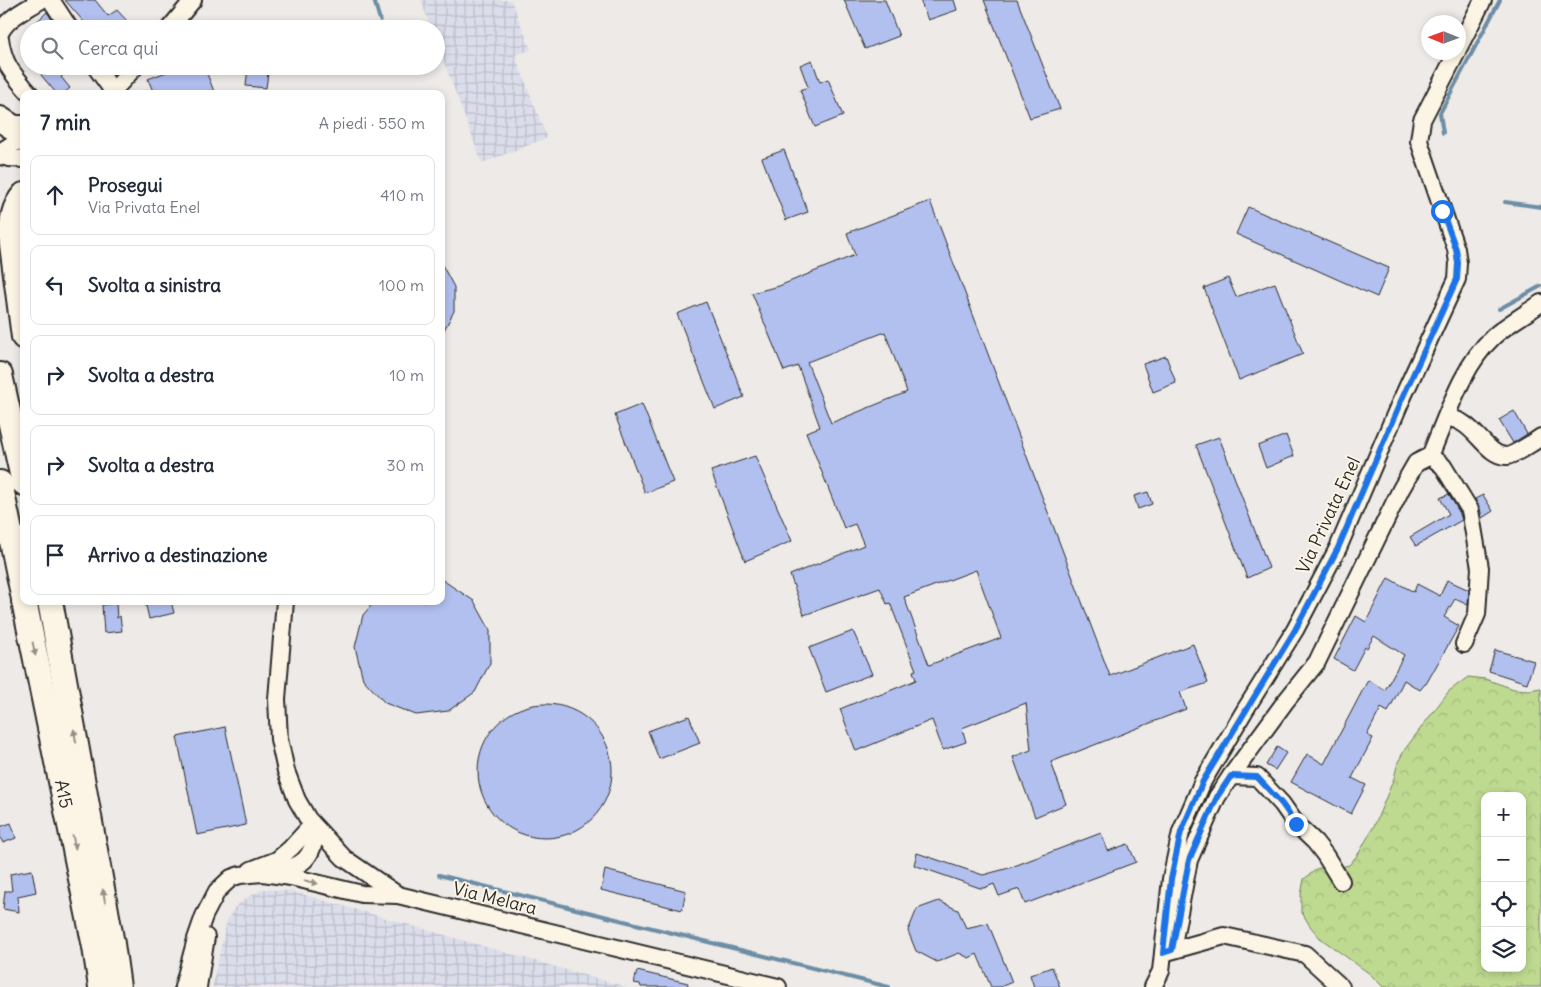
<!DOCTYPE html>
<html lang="it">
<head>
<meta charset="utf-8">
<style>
  body { margin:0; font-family:Delius,sans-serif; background:#f2f2f3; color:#1f2937 }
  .controls { position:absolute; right:15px; bottom:15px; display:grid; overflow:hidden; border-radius:10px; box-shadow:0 2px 8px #0003 }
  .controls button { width:45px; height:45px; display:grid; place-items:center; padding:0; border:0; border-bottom:1px solid #e0e1e3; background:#fff; color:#1f2937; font:25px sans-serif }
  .compass { position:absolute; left:1421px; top:15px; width:45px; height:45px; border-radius:50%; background:#fff; box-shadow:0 2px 8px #0003; rotate:271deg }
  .stop { position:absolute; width:15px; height:15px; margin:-11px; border:4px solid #1a73e8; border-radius:50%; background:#fff }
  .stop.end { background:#1a73e8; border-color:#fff; box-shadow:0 1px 5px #0008 }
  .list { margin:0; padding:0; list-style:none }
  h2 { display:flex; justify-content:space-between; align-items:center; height:65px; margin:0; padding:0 20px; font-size:21px }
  h2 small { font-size:16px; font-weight:400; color:#747a83 }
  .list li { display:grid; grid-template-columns:32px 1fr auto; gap:15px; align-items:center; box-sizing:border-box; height:80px; margin:0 10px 10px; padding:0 10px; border:1px solid #e0e1e3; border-radius:10px }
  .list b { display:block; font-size:19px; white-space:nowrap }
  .list p { margin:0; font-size:16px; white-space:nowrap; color:#747a83 }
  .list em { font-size:16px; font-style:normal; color:#747a83 }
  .icon { flex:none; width:28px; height:28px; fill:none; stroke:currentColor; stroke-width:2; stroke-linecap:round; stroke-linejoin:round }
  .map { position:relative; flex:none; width:1541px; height:987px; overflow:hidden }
  .search { position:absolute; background:#fff; box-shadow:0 2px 8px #0003; left:20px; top:20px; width:425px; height:55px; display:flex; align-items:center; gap:12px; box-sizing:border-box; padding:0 18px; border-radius:28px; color:#747a83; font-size:19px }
  .panel { position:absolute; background:#fff; box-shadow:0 2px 8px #0003; left:20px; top:90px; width:425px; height:515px; border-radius:10px }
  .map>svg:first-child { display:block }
</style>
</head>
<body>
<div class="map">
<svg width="1541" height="987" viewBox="0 0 1541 987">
  <defs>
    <pattern id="industrial-grid" width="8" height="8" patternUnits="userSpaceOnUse" patternTransform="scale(1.25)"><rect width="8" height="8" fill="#dbddea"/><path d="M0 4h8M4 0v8" fill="none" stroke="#bcbec9"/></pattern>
    <pattern id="forest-crowns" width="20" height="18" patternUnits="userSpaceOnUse" patternTransform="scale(1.25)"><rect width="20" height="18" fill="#bed990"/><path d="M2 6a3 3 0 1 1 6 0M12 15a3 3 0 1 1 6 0" fill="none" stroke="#a3ba7c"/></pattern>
  </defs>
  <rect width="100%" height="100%" fill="#edeae7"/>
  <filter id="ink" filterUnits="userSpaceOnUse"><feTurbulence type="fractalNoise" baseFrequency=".02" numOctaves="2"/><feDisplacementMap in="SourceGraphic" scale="10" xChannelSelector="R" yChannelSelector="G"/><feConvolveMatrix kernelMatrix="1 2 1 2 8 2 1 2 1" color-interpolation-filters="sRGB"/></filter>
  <g filter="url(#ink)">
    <g fill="url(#industrial-grid)">
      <polygon points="421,0 511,0 531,50 515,55 547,138 482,163 436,41 436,29 431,29"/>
      <polygon points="264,889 291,891 626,987 212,987 227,920 235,907 248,897"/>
    </g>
    <path fill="url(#forest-crowns)" stroke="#74825e" fill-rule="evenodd" d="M1468 677 1485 679 1514 689 1529 690 1541 688V987H1383L1370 974 1320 938 1310 926 1301 911V895L1304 879 1318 868 1333 869 1349 865 1359 853 1375 824 1394 778 1398 762 1405 749 1449 691ZM1485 796H1522V968H1485Z"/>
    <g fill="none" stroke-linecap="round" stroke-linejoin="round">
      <g stroke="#6d8da5" stroke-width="4">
        <polyline points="374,0 380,20"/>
        <polyline points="1443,133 1440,113 1500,0"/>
        <polyline points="1505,202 1541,207"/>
        <polyline points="1499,309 1541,286"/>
        <polyline points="439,875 889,987"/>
      </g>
    </g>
    <g fill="#b2c0f0" stroke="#2b2b2b" fill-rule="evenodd">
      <polygon points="65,0 95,0 108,16 117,10 128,22 122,29 90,29"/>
      <polygon points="844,0 885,0 899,36 865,49"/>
      <polygon points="920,0 954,0 957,10 928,20"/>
      <polygon points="984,0 1017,0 1060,109 1030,118"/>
      <polygon points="47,12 55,24 50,29 29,29"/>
      <polygon points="812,60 820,82 828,79 843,116 815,127 800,90 808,87 800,65"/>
      <polygon points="37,66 73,66 61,77 70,88 63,94 57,94 41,75 44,73"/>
      <polygon points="182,66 204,66 215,94 154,94 148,79"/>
      <polygon points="248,66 269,66 266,88 246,86"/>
      <polygon points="784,150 808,212 786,220 762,158"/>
      <path d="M930 201 1110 676 1193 644 1208 683 1180 692 1186 709 1051 762 1066 804 1035 817 1013 757 1031 750 1026 703 962 728 966 742 943 750 932 720 856 751 840 709 876 694 877 696 916 680 913 671 916 670 890 603 887 604 880 588 804 615 790 575 864 545 855 524 844 528 806 432 820 427 798 366 784 371 752 293 779 286 855 255 847 233ZM885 332 907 392 831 423 807 362ZM976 570 1001 638 929 665 904 597Z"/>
      <polygon points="1248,207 1389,268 1377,297 1236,234"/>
      <polygon points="441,263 454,287 454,311 441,336"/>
      <polygon points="1228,278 1236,297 1275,283 1303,354 1239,380 1204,288"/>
      <polygon points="706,302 744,397 715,409 677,314"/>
      <polygon points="1166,356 1176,383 1153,392 1143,364"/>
      <polygon points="642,404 673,482 645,493 615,415"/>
      <polygon points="1514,411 1527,434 1513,443 1499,420"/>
      <polygon points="1286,435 1294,456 1266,468 1258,446"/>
      <polygon points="1219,437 1269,568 1247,578 1196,445"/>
      <polygon points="755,456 792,541 745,561 711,471"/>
      <polygon points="1148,492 1152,504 1138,509 1134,496"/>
      <polygon points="1449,494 1460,514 1462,520 1416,546 1410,537 1449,514 1440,498"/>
      <polygon points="1483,495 1493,511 1482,518 1480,508 1475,499"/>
      <polygon points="1388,578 1414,592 1417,584 1440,596 1447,580 1469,590 1468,605 1455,599 1444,617 1459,626 1426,684 1425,684 1420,690 1404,680 1388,712 1381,708 1367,735 1373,738 1352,778 1366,785 1351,814 1291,782 1307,754 1324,764 1368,680 1385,690 1404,655 1374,636 1367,648 1365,647 1353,670 1334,659 1356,616 1366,622"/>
      <polygon points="441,579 474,601 490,630 490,663 475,692 448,711 416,715 385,703 363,679 355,647 363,615 375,601 441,601"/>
      <polygon points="145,601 171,601 174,613 149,619"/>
      <polygon points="116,603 117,618 120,616 122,631 104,633 102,605"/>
      <polygon points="853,631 872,674 826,692 809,648"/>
      <polygon points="1495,650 1534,661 1527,683 1489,671"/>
      <circle cx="545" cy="771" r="67"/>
      <polygon points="689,716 700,743 659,759 648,731"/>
      <polygon points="225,727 246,825 197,835 177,737"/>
      <polygon points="1277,747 1286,753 1275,770 1266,765"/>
      <polygon points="11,823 16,838 3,843 0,837 0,827"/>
      <polygon points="1101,833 1108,851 1128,844 1136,862 1025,904 1019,889 999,896 994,884 984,888 980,888 914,865 917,853 983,875 1009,868"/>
      <polygon points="32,870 36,892 18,896 19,912 3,909 5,891 12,891 10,874"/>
      <polygon points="605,870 686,891 682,910 601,890"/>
      <polygon points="939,901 958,910 966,928 988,923 1012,982 1000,987 991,987 977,954 969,958 959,953 937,962 916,951 908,931 917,909"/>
      <polygon points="1052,967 1060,987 1034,987 1030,975"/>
      <polygon points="637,971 688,983 687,987 641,987 640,984 634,983"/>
    </g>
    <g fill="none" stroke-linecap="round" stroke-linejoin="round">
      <defs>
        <g id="minor">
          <polyline points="51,0 70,29"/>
          <polyline points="169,29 193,0"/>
          <path d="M0 33C8 17 26 10 41 0"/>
          <path d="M0 39C4 66 13 74 30 94"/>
          <polyline points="1458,49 1483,0"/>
          <polyline points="95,66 113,91"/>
          <polyline points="110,94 136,66"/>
          <polyline points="0,152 14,143 24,141"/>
          <polyline points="0,156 9,158 24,159"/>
          <path d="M1446 418C1474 418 1485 457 1507 456 1514 455 1534 442 1541 437"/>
          <path d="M1430 456C1447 416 1462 366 1493 337 1507 324 1526 314 1541 303"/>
          <polyline points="285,601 277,699 279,739 286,771 297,800 308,819 344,858 398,895"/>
          <polyline points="1231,776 1285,702 1317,662 1401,489 1416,463 1430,456 1443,466 1470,510 1480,568 1477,614 1464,644"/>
          <polyline points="251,870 277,860 291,848 312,825"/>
          <path d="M275 871C305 866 311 859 317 830"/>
          <polyline points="1174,939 1189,860 1217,797 1231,776 1257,777 1282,804 1296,824 1315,842 1325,855 1341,881"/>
          <polyline points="1163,953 1224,936 1305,954 1341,987"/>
          <polyline points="183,987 196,939 204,916 217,891 231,878 240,875 263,873 291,877 362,894 398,895 778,987"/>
          <polyline points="198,987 206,937"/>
          <polyline points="1153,987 1161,971 1171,879 1181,832 1203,781 1245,710 1295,630 1338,548 1400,403 1457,279 1458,263 1456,249 1419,141 1422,120 1457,52"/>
        </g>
        <g id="highway">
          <polyline points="0,119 14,128 24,128"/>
          <path d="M24 195C13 207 12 222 11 237L24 337"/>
          <polyline points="0,375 24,483"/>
          <polyline points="0,483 24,599"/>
          <polyline points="24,601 95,947 101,987"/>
          <polyline points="50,601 112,944 118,987"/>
        </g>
      </defs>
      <use href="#minor" stroke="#2b2b2b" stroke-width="20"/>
      <use href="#highway" stroke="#2b2b2b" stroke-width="28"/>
      <use href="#minor" stroke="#fcf5e5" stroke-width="16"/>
      <use href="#highway" stroke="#fcf5e5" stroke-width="24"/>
    </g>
    <defs><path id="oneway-solid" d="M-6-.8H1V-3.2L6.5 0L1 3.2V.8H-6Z" transform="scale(1.25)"/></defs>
    <g fill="#949088">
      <use href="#oneway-solid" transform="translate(34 649) rotate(78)"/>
      <use href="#oneway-solid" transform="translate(75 736) rotate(-100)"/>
      <use href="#oneway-solid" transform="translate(74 842) rotate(78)"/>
      <use href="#oneway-solid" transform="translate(311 882) rotate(14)"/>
      <use href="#oneway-solid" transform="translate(104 896) rotate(-100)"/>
    </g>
  </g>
  <g fill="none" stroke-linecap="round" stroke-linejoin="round" filter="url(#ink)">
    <polyline stroke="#1a73e8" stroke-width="6" points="1296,824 1282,804 1257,777 1231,776 1217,797 1189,860 1172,950 1163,953 1171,879 1181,832 1203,781 1295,630 1338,548 1400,403 1457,279 1458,263 1456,249 1442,211"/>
  </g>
  <g text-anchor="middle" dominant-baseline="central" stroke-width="4" stroke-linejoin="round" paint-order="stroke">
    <g font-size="18" fill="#2b2b2b" stroke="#fcf5e5">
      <text transform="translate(1328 515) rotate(-65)">Via Privata Enel</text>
      <text transform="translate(64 794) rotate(78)">A15</text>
      <text transform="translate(495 898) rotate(14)">Via Melara</text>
    </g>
  </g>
</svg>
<div class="controls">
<button>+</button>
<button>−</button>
<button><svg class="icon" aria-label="locate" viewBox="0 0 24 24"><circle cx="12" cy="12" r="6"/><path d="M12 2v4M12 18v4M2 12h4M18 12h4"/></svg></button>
<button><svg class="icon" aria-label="layers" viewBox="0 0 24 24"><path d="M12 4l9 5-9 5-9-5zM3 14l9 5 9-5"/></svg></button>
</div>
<svg class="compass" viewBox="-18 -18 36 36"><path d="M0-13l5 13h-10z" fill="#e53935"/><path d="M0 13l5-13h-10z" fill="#747a83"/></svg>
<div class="stop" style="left:1442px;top:211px"></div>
<div class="stop end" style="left:1296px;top:824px"></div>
<div class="search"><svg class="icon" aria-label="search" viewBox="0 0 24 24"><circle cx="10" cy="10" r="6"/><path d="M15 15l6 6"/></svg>Cerca qui</div>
<section class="panel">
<h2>7 min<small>A piedi · 550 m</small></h2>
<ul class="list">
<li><svg class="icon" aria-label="ahead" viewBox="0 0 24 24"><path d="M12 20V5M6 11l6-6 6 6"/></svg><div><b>Prosegui</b><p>Via Privata Enel</p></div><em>410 m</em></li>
<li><svg class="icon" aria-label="left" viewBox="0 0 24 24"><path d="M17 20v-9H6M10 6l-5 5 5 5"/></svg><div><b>Svolta a sinistra</b></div><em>100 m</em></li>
<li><svg class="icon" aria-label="right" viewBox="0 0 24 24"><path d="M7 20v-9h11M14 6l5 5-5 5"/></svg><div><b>Svolta a destra</b></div><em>10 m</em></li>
<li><svg class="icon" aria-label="right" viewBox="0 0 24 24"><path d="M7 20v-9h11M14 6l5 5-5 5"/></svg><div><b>Svolta a destra</b></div><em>30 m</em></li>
<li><svg class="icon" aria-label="arrive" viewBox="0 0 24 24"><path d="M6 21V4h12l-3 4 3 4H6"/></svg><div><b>Arrivo a destinazione</b></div></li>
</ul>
</section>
</div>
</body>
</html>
